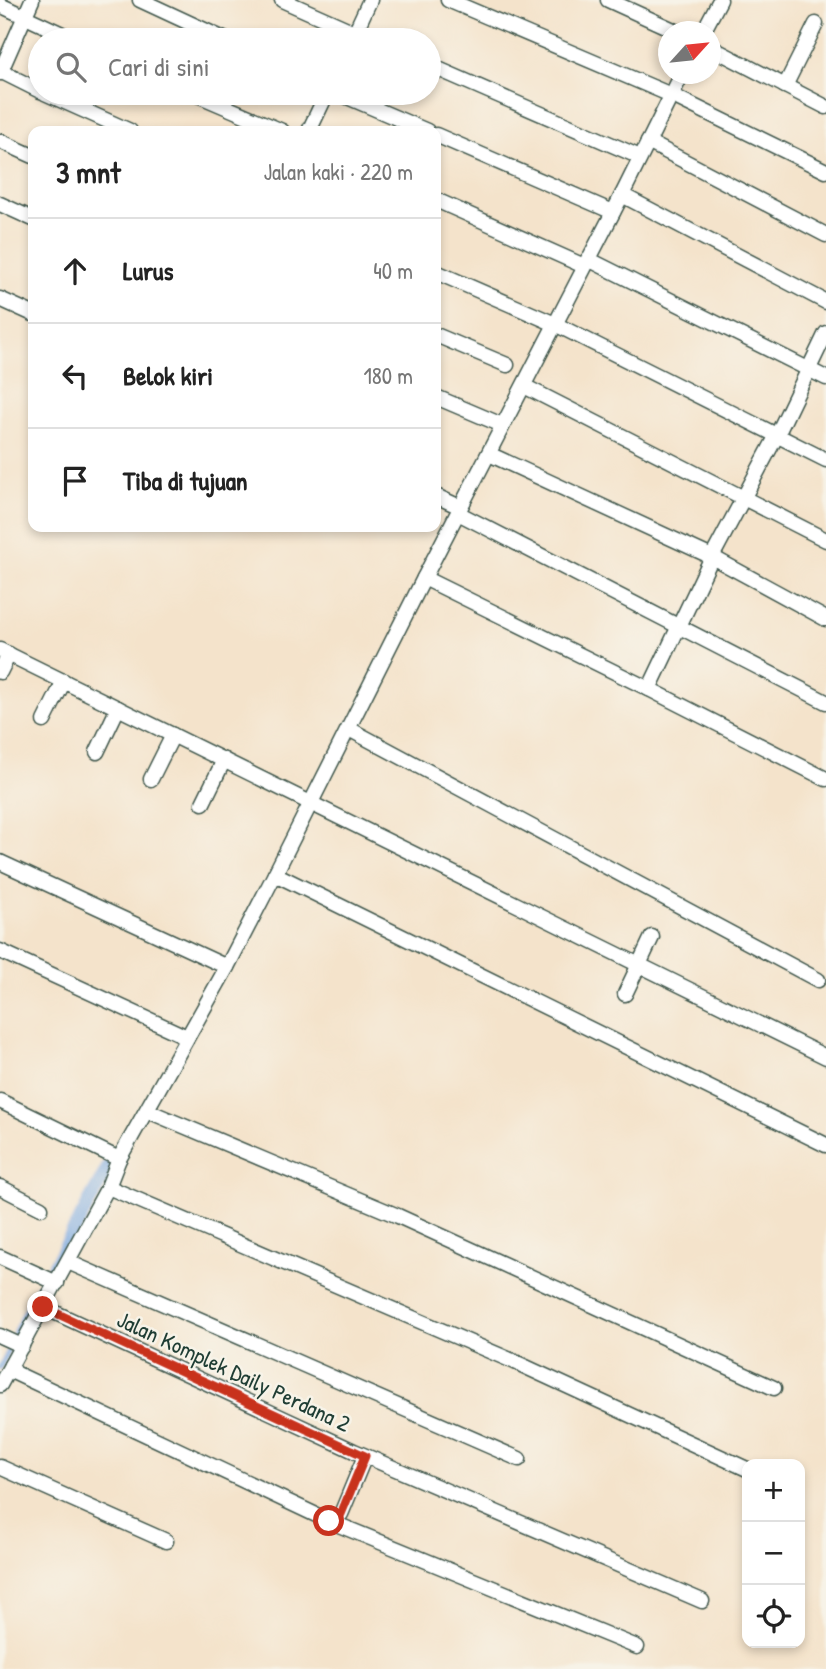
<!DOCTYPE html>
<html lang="id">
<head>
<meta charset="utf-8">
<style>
  body { margin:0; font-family:"Patrick Hand",sans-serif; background:#f6f6f6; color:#222 }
  .controls { position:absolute; right:21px; bottom:21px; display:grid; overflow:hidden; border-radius:14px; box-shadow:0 4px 10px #0003 }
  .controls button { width:63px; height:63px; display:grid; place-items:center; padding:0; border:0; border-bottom:2px solid #e0e0e0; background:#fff; color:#222; font:35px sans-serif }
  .compass { position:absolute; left:658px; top:21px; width:63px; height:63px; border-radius:50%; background:#fff; box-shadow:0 4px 10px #0003; rotate:63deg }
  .stop { position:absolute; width:21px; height:21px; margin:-16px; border:5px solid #c8321e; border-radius:50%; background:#fff }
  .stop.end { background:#c8321e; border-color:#fff; box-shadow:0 2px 7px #0008 }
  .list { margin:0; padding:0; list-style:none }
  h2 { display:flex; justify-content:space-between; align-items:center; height:91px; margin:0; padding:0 28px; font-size:30px }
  h2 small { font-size:23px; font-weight:400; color:#767676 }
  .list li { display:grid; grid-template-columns:46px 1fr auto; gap:21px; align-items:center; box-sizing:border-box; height:105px; padding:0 28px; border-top:2px solid #e0e0e0 }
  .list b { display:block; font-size:26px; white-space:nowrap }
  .list em { font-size:23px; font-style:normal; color:#767676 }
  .icon { flex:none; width:38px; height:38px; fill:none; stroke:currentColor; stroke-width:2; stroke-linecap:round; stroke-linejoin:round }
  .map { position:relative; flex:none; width:826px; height:1669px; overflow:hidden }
  .search { position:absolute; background:#fff; box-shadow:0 4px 10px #0003; left:28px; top:28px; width:413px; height:77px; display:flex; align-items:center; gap:18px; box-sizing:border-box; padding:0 24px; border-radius:38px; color:#767676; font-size:26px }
  .panel { position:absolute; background:#fff; box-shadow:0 4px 10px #0003; left:28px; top:126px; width:413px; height:406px; border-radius:14px }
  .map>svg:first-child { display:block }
</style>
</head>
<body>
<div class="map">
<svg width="826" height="1669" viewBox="0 0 826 1669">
  <rect width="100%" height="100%" fill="#f7f3e8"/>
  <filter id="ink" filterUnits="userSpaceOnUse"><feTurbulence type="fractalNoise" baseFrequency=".0143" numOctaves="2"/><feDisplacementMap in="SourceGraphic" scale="14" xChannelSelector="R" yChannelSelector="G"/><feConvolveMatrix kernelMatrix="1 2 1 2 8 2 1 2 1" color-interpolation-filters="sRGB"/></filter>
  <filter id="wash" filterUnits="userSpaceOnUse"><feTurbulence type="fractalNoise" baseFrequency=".00686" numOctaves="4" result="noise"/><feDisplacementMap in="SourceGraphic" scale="28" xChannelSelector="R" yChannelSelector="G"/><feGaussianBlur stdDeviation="1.57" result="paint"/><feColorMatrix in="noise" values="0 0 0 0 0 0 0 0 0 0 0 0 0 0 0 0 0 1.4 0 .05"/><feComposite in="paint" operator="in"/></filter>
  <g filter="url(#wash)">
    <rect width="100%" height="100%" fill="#f4e3cb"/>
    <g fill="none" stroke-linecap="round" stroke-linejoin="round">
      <polyline stroke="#76a5e0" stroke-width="4.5" points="0,1368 8,1352"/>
      <g stroke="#76a5e0" stroke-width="14">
        <polyline points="53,1269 109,1166"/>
        <polyline points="19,1333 42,1289"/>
      </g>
    </g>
  </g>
  <g filter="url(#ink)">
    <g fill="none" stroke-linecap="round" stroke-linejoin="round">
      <defs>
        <g id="minor">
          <polyline points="140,0 226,40"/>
          <polyline points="282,0 372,40"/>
          <polyline points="448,0 671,95 826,171"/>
          <polyline points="608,0 678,32"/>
          <polyline points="0,5 75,40"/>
          <polyline points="703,32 720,0"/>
          <polyline points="352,39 370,0"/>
          <polyline points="710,47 826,107"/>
          <polyline points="429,65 640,157"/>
          <polyline points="0,71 40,91"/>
          <polyline points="0,73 32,0"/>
          <polyline points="682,74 622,195 424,578 275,874 227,967 119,1159 108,1187 515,1362 747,1469"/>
          <polyline points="785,86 816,24"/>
          <polyline points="45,93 130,131"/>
          <polyline points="193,93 282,131"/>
          <polyline points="338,93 427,131"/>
          <polyline points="309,131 327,93"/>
          <polyline points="436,135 613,212"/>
          <polyline points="0,141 33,156"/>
          <polyline points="648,142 826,235"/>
          <polyline points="622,195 826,302"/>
          <polyline points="436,200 584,266"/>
          <polyline points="0,204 33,219"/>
          <polyline points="588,259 826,378"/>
          <polyline points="436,272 555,324 826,460"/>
          <polyline points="0,299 33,314"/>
          <polyline points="826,333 777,435 712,557 649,689 826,779"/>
          <polyline points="436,335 507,365"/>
          <polyline points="524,386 826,540"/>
          <polyline points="436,397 502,425"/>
          <polyline points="489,454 712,557 826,619"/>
          <polyline points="436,496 460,507"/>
          <polyline points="458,513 826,702"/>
          <polyline points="424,578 649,689"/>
          <polyline points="0,650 826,1057"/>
          <polyline points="0,672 9,654"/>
          <polyline points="44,721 64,681"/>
          <polyline points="349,729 818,980"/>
          <polyline points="97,752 118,708"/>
          <polyline points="151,779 173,735"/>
          <polyline points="203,803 224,760"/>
          <polyline points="0,862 227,967"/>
          <polyline points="275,874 826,1145"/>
          <polyline points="0,951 187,1037"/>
          <polyline points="625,994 652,937"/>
          <polyline points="0,1101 119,1159"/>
          <polyline points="148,1111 398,1216 774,1388"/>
          <polyline points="0,1187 41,1208"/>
          <polyline points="108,1187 11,1365 15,1373 329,1521 341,1514 365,1456"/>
          <polyline points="0,1257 57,1283"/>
          <polyline points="68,1262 519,1459"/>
          <polyline points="43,1307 354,1451 702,1601"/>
          <polyline points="0,1336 22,1346"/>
          <polyline points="0,1385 11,1365"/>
          <polyline points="0,1467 166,1541"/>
          <polyline points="329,1521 637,1647"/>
        </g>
      </defs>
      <use href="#minor" stroke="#3f564b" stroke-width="17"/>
      <use href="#minor" stroke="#fff" stroke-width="14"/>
    </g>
  </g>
  <g fill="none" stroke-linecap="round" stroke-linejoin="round" filter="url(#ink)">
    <polyline stroke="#c8321e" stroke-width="9" points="43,1307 365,1456 341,1514 329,1521"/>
  </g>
  <g text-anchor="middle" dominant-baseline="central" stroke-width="5" stroke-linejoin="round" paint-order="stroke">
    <g font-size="23" fill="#1f3d34" stroke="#f7f3e8">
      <text transform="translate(234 1371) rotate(25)">Jalan Komplek Daily Perdana 2</text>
    </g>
  </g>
</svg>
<div class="controls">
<button>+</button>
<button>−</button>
<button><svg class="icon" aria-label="locate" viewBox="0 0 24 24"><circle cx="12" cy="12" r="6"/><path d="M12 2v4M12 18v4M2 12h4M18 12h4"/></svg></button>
</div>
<svg class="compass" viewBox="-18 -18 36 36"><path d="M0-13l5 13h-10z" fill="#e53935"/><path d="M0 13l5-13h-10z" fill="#767676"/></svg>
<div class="stop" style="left:329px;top:1521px"></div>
<div class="stop end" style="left:43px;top:1307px"></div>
<div class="search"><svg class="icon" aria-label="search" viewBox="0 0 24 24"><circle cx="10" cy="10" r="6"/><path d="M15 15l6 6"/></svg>Cari di sini</div>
<section class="panel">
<h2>3 mnt<small>Jalan kaki · 220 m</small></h2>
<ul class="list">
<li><svg class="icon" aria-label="ahead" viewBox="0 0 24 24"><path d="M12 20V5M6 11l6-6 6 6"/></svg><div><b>Lurus</b></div><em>40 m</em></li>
<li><svg class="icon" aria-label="left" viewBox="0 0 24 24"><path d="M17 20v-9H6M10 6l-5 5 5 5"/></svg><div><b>Belok kiri</b></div><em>180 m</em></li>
<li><svg class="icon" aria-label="arrive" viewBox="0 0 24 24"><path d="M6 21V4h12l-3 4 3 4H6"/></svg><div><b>Tiba di tujuan</b></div></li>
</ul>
</section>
</div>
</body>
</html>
